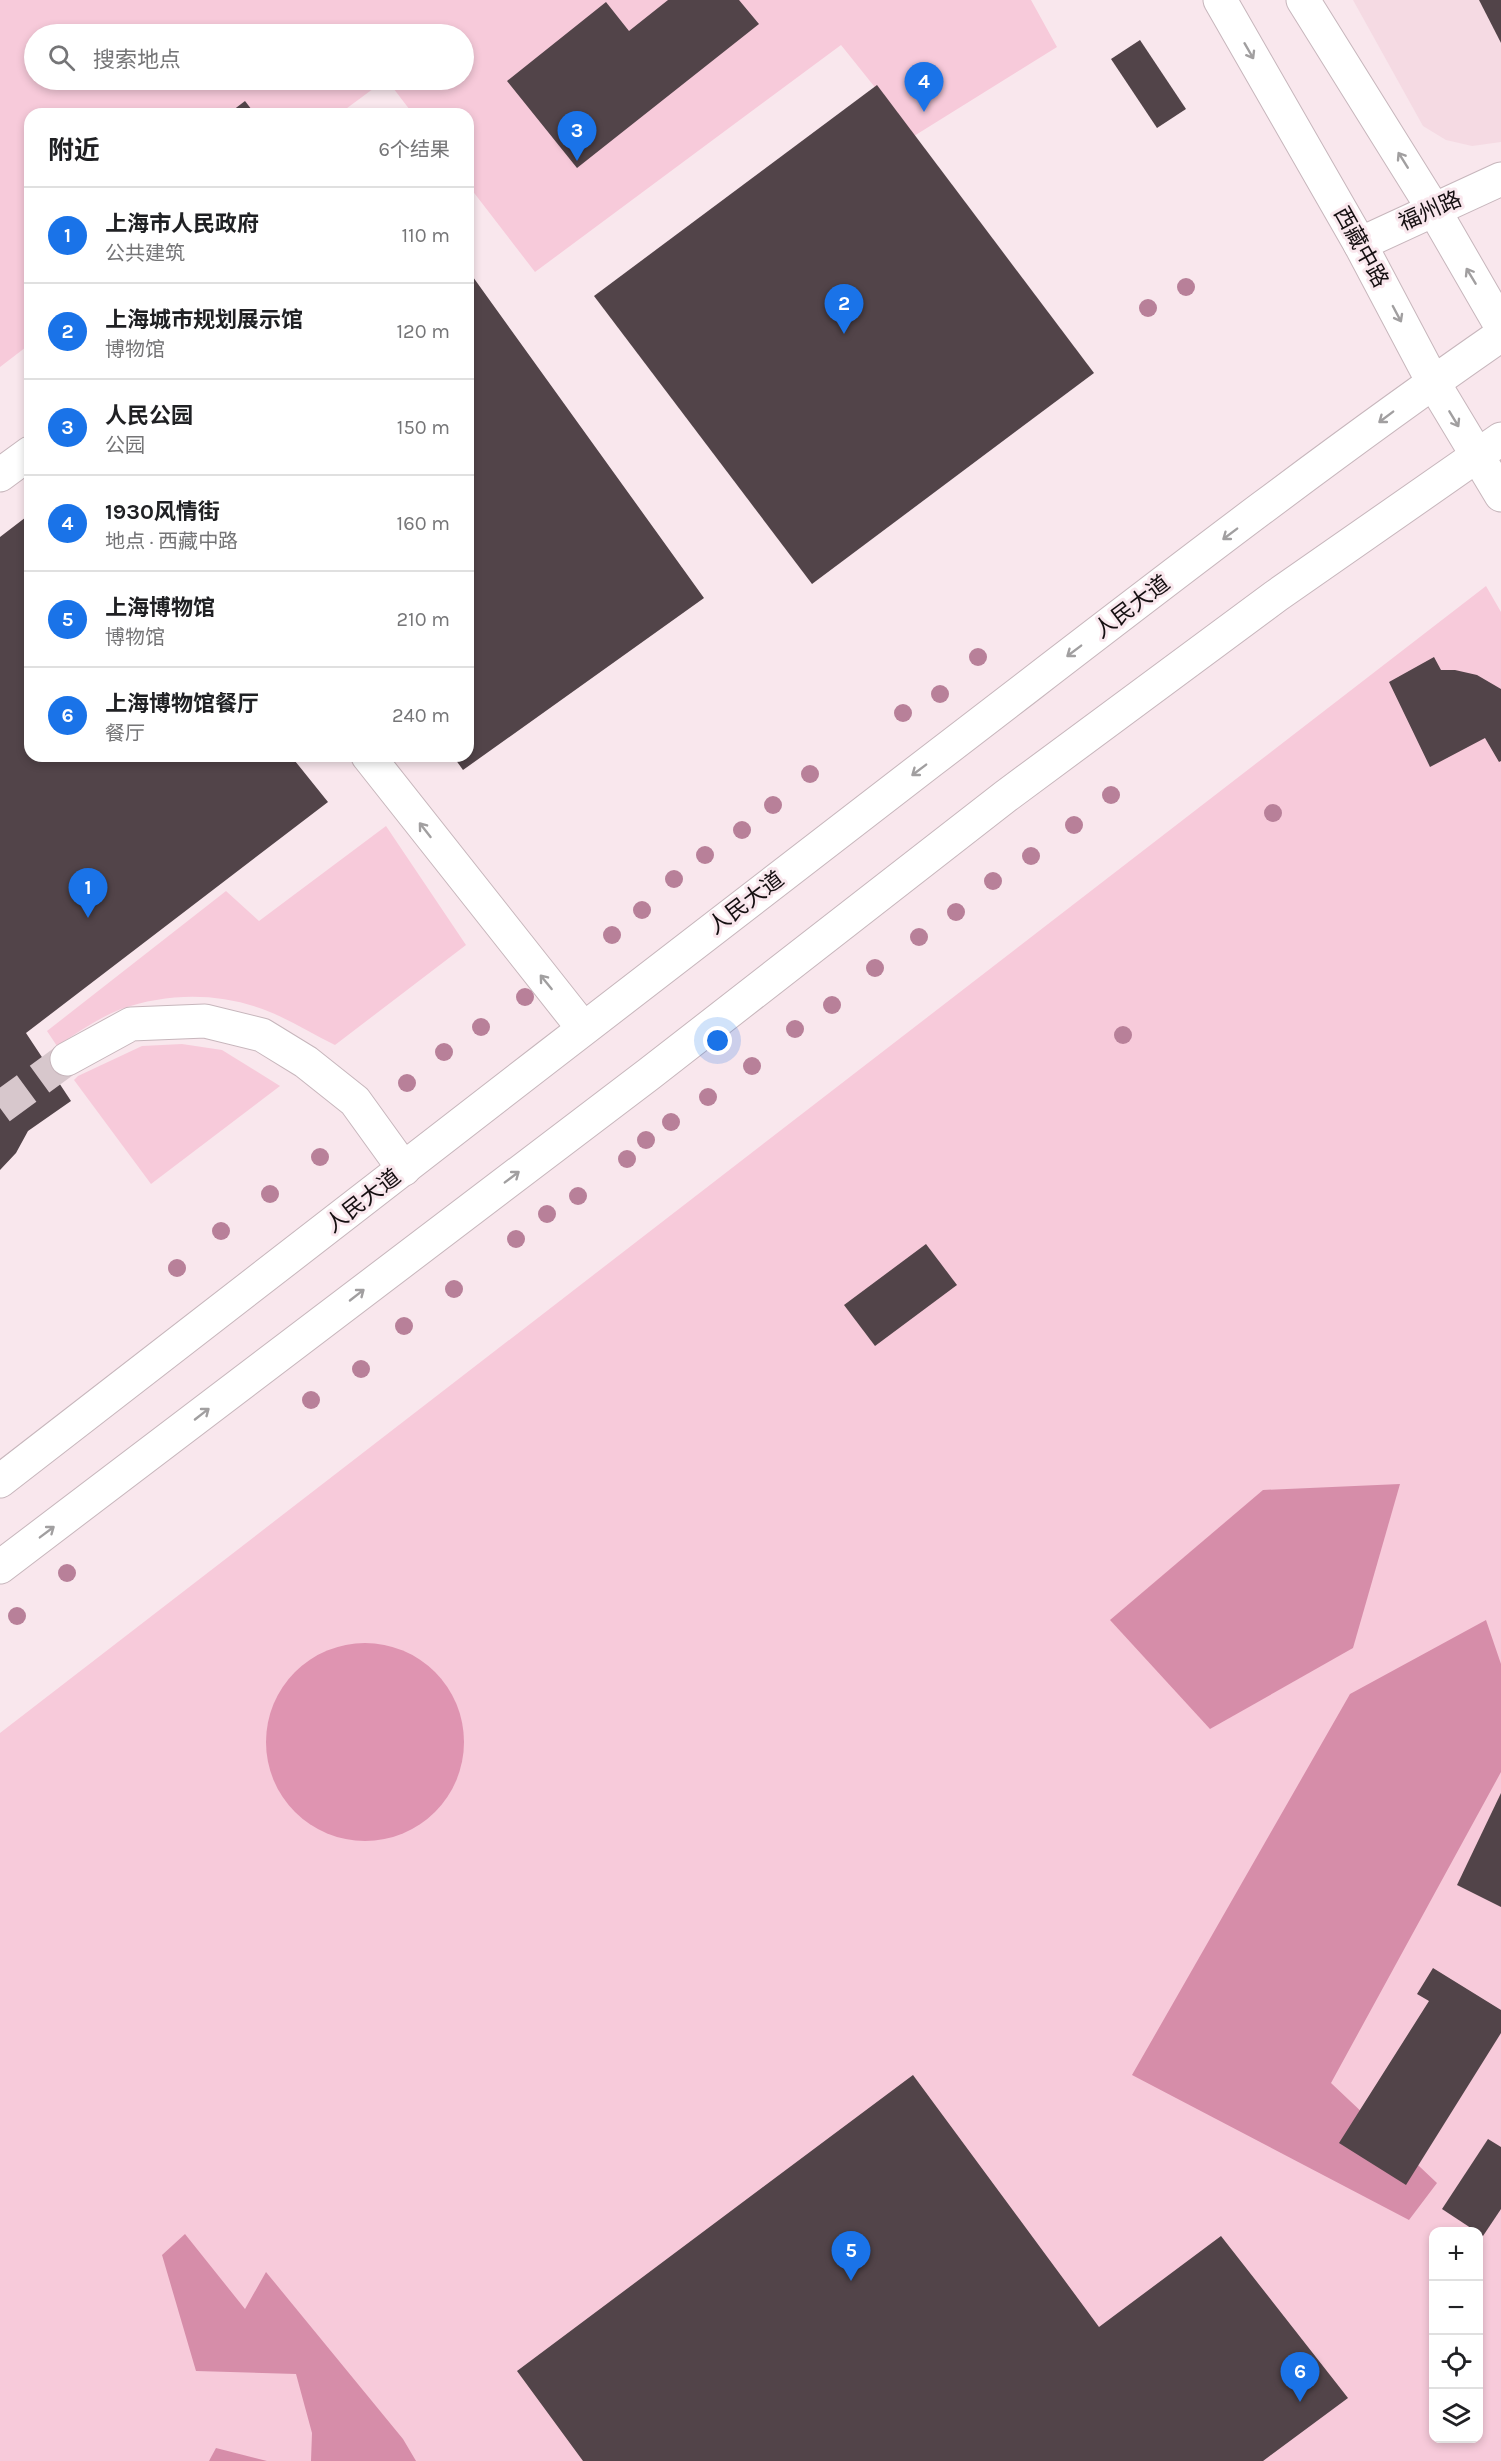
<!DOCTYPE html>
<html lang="zh">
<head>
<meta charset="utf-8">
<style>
  body { margin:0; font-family:Karla,"Noto Sans SC",sans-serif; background:#f2f2f2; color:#202124 }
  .controls { position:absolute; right:18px; bottom:18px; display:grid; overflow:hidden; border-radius:12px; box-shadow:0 3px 9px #0003 }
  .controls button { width:54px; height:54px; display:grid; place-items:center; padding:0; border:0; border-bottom:2px solid #e0e0e0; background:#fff; color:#202124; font:30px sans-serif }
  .you { position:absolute; left:718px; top:1041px; width:21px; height:21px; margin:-15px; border:4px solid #fff; border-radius:50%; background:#1a73e8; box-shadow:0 0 0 9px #1a73e833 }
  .badge { display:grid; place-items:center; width:39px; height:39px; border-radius:50%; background:#1a73e8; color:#fff; font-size:20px; font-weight:700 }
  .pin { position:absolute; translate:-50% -50px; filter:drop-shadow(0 2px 3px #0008) }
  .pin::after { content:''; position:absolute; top:32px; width:21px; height:18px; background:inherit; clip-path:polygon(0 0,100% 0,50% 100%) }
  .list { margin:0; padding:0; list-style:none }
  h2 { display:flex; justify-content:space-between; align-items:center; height:78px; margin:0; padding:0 24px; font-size:26px }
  h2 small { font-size:20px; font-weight:400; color:#757577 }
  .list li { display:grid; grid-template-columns:39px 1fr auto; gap:18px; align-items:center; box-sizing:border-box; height:96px; padding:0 24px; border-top:2px solid #e0e0e0 }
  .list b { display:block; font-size:22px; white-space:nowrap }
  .list p { margin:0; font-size:20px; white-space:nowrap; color:#757577 }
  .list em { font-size:20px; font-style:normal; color:#757577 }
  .icon { flex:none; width:33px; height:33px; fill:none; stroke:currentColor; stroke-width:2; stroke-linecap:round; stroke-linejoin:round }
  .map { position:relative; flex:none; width:1501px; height:2461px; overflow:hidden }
  .search { position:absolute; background:#fff; box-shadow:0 3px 9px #0003; left:24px; top:24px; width:450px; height:66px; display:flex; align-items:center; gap:15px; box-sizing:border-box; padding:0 21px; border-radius:33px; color:#757577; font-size:22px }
  .panel { position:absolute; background:#fff; box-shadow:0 3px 9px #0003; left:24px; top:108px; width:450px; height:654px; border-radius:18px }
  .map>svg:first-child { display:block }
</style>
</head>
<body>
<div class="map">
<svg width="1501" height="2461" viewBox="0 0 1501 2461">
  <rect width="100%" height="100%" fill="#f9e7ed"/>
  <polygon fill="#f5dae3" points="1353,0 1501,0 1501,142 1472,146 1446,140 1423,126"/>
  <g fill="#f7cada" fill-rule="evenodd">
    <polygon points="0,0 1031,0 1057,47 914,136 841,45 535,272 468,185 468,114 413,114 387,80 464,80 464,34 34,34 34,80 385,80 339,114 30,114 30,344 0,367"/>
    <path d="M1486 586 1501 612V2461H0V1733ZM1434 2232H1478V2438H1434Z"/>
    <path d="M386 826 466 945 335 1045C312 1034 289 1019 265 1010 218 992 167 993 121 1009 98 1018 77 1033 57 1046L47 1031 226 891 259 921Z"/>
    <polygon points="182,1044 222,1050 280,1086 151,1184 74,1080 78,1076 142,1046"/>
  </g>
  <g fill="#d68da9">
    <polygon points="1400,1484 1353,1648 1210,1729 1110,1620 1263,1490"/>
    <polygon points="1486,1620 1501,1664 1501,1772 1331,2083 1437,2183 1409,2220 1132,2075 1350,1694"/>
    <polygon points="185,2234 245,2309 266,2272 403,2439 416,2461 311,2461 312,2433 296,2374 196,2371 162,2255"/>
    <polygon points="216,2448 267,2461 209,2461"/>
  </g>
  <circle fill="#df94b1" cx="365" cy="1742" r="99"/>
  <g fill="#524449">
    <polygon points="668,0 739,0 759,24 577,168 507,81 606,2 629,31"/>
    <polygon points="1479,0 1501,0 1501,43"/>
    <polygon points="1140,40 1186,109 1157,128 1111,59"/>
    <polygon points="877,85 1094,373 812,584 594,296"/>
    <polygon points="245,101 255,114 228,114"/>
    <polygon points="473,277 704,598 463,770 453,756 468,756 468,281"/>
    <polygon points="30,514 30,756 291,756 328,802 26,1033 71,1101 28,1131 16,1153 0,1170 0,537"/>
    <polygon points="1434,657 1441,670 1455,670 1477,675 1501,689 1501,761 1499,762 1485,738 1430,767 1389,682"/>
    <polygon points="926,1244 957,1285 875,1346 844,1305"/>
    <polygon points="1501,1793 1501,1907 1457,1885"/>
    <polygon points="1433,1968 1501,2010 1501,2033 1406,2185 1339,2143 1429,2001 1417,1994"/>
    <polygon points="913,2075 1099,2327 1221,2236 1348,2398 1263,2461 583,2461 517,2371"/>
    <polygon points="1488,2139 1501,2147 1501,2209 1483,2236 1442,2209"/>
  </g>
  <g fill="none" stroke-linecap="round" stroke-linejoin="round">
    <polyline stroke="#d7c7cc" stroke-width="33" stroke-dasharray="33 16" stroke-linecap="butt" points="0,1108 67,1059"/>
    <defs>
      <g id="minor">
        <polyline points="1360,244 1501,179"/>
        <polyline points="0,475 30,453"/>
        <polyline points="368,756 583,1028"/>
        <polyline points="67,1059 131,1024 205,1021 262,1035 306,1062 355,1101 404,1169"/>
        <path d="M0 1481C310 1241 620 1000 931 761 1119 617 1306 470 1501 335"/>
        <polyline points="0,1567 649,1074 1006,796 1276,596 1501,439"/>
      </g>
      <g id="major">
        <polyline points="1220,0 1360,244 1433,382 1501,495"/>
        <polyline points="1303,0 1434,210 1501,326"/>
      </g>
    </defs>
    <use href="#minor" stroke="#c7b6bc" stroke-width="35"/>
    <use href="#major" stroke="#c7b6bc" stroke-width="35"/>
    <use href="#minor" stroke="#fff" stroke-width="33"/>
    <use href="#major" stroke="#fff" stroke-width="33"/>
  </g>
  <g fill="#b88099">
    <circle cx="1186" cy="287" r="9"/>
    <circle cx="1148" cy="308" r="9"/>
    <circle cx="978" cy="657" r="9"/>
    <circle cx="940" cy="694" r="9"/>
    <circle cx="903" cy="713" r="9"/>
    <circle cx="810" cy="774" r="9"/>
    <circle cx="1111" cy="795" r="9"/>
    <circle cx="773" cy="805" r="9"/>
    <circle cx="1273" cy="813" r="9"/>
    <circle cx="1074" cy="825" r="9"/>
    <circle cx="742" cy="830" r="9"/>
    <circle cx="705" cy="855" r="9"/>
    <circle cx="1031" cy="856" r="9"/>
    <circle cx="674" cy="879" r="9"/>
    <circle cx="993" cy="881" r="9"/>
    <circle cx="642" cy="910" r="9"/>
    <circle cx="956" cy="912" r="9"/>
    <circle cx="612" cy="935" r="9"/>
    <circle cx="919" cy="937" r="9"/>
    <circle cx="875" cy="968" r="9"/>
    <circle cx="525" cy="997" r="9"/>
    <circle cx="832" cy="1005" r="9"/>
    <circle cx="481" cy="1027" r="9"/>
    <circle cx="795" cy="1029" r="9"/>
    <circle cx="1123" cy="1035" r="9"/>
    <circle cx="444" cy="1052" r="9"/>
    <circle cx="752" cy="1066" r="9"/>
    <circle cx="407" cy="1083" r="9"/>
    <circle cx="708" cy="1097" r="9"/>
    <circle cx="671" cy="1122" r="9"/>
    <circle cx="646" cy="1140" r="9"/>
    <circle cx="320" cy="1157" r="9"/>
    <circle cx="627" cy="1159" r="9"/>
    <circle cx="270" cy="1194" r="9"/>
    <circle cx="578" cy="1196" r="9"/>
    <circle cx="547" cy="1214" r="9"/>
    <circle cx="221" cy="1231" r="9"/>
    <circle cx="516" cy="1239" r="9"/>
    <circle cx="177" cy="1268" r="9"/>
    <circle cx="454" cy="1289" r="9"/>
    <circle cx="404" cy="1326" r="9"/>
    <circle cx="361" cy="1369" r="9"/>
    <circle cx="311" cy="1400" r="9"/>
    <circle cx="67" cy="1573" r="9"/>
    <circle cx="17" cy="1616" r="9"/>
  </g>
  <defs><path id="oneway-shaft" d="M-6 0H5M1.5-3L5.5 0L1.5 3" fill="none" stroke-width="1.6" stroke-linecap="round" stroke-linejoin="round" transform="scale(1.5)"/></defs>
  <g stroke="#a19fa0">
    <use href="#oneway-shaft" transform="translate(1249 51) rotate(60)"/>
    <use href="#oneway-shaft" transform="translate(1403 160) rotate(-122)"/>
    <use href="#oneway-shaft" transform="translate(1471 276) rotate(-121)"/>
    <use href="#oneway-shaft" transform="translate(1397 314) rotate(62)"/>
    <use href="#oneway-shaft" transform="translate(1386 417) rotate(143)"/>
    <use href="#oneway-shaft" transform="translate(1454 419) rotate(59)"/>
    <use href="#oneway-shaft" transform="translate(1230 534) rotate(143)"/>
    <use href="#oneway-shaft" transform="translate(1074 651) rotate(143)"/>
    <use href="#oneway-shaft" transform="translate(919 770) rotate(143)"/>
    <use href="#oneway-shaft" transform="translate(425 830) rotate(-128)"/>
    <use href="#oneway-shaft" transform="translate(546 982) rotate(-129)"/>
    <use href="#oneway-shaft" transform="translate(512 1177) rotate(-37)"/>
    <use href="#oneway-shaft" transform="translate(357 1295) rotate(-38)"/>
    <use href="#oneway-shaft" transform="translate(202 1414) rotate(-38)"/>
    <use href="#oneway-shaft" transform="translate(47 1532) rotate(-37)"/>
  </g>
  <g text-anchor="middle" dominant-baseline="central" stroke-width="6" stroke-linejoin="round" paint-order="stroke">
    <g font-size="22" fill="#150f11" stroke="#f9e7ed">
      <text transform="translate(1430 211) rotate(-24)">福州路</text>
      <text transform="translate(1361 247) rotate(61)">西藏中路</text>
      <text transform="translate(1132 607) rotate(-37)">人民大道</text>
      <text transform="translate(746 903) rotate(-37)">人民大道</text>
      <text transform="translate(363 1201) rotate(-38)">人民大道</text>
    </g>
  </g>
</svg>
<div class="controls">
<button>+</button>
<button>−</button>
<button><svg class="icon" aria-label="locate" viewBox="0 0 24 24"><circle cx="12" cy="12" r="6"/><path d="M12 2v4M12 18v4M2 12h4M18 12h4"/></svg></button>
<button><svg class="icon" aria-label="layers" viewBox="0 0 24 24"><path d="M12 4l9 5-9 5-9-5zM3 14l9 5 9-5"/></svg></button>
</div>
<div class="you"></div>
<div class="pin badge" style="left:88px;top:918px">1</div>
<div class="pin badge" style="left:844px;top:334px">2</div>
<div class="pin badge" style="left:577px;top:161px">3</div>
<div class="pin badge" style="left:924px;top:112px">4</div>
<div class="pin badge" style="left:851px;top:2281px">5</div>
<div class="pin badge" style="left:1300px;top:2402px">6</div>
<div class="search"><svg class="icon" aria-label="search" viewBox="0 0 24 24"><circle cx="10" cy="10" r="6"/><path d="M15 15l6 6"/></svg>搜索地点</div>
<section class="panel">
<h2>附近<small>6个结果</small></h2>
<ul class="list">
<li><span class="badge">1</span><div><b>上海市人民政府</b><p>公共建筑</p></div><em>110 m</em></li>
<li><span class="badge">2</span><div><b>上海城市规划展示馆</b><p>博物馆</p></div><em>120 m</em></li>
<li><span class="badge">3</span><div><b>人民公园</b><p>公园</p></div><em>150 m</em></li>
<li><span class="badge">4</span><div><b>1930风情街</b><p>地点 · 西藏中路</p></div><em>160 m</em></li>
<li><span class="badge">5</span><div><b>上海博物馆</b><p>博物馆</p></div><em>210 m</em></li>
<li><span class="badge">6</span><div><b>上海博物馆餐厅</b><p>餐厅</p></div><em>240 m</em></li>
</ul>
</section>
</div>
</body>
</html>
